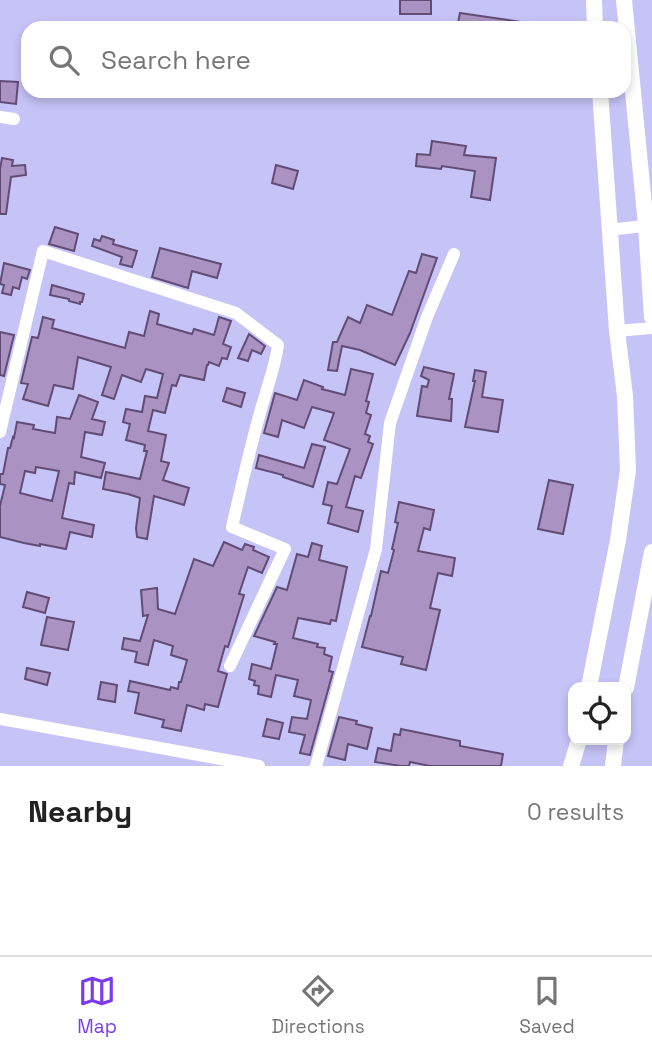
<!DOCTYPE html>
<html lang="en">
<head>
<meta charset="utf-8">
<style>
  body { margin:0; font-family:"Space Grotesk",sans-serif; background:#f2f2f2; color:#222 }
  .controls { position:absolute; right:21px; bottom:21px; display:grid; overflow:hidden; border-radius:14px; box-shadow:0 4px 10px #0003 }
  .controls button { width:63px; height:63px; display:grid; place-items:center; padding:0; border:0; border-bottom:2px solid #e0e0e0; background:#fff; color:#222; font:35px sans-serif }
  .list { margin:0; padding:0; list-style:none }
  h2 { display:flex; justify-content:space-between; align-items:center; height:91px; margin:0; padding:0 28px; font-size:30px }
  h2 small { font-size:23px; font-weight:400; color:#767676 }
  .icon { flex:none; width:38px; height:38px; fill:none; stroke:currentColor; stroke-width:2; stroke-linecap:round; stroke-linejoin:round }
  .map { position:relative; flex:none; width:652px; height:766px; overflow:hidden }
  .search { position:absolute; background:#fff; box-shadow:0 4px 10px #0003; left:21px; right:21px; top:21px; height:77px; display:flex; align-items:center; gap:18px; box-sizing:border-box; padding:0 24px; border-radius:21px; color:#767676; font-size:26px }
  .sheet { height:189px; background:#fff }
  nav { display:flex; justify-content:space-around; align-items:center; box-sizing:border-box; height:98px; border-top:2px solid #e0e0e0; background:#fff; font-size:19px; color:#767676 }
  nav a { display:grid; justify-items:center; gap:4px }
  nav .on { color:#7c3aed }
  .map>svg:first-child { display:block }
</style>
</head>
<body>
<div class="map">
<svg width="652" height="766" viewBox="0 0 652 766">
  <rect width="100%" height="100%" fill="#c6c3f7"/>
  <g fill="#aa93c2" stroke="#614c76" stroke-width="2" fill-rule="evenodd">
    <rect x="400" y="0" width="31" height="14"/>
    <polygon points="460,13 522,22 521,28 457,28"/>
    <polygon points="0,81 18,82 16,104 0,102"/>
    <polygon points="432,141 466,146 464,155 496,158 490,200 471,197 475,171 442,166 441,169 416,166 417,154 430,155"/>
    <polygon points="2,158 13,160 12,166 25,165 26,175 11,177 6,214 0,214 0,169"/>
    <polygon points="276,165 298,171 293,189 272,183"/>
    <polygon points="55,227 78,234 74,251 49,244"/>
    <polygon points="102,236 114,240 113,244 137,251 132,267 120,264 122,257 92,246 94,239 100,241"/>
    <polygon points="160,248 221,264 217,278 192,271 188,288 152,277"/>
    <polygon points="422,254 437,258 410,333 395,365 360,350 342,346 337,371 328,370 333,342 337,342 348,317 360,323 367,305 392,315 409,271 416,273"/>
    <polygon points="4,263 30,270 27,279 22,277 19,289 13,287 11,295 2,293 4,285 0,284"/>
    <polygon points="52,285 84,294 82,302 80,302 80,304 69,301 69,299 50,295"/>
    <polygon points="150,311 159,314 157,324 192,334 194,329 214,335 219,317 231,321 223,344 231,347 227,359 222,358 219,366 209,362 208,365 207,365 204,380 180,375 176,386 172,385 165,413 153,410 148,431 166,435 161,461 169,463 163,480 189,488 184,505 154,496 147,539 137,537 136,528 140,498 128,494 103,489 106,472 140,479 147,451 144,451 145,445 126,440 130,424 123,422 126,409 142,412 145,396 157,398 163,374 146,369 141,382 122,375 114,399 102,395 111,367 78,357 73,389 54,385 48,406 23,399 28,384 21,383 32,337 38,338 43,317 54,320 52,328 125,348 129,332 144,336"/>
    <polygon points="0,332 14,335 4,376 0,375"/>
    <polygon points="249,334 265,346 261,354 252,350 248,361 238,358"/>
    <polygon points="424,367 454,374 449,399 452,399 451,421 417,416 422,386 427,387 429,380 421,376"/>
    <polygon points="351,369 373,374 366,401 369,402 366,413 371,415 365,434 370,436 368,442 373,444 361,478 355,476 346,507 363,511 358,532 328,523 332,506 323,504 328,482 337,484 350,449 324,440 334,413 312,407 304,428 282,420 278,437 264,433 275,393 297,400 304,380 323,387 322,389 345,395"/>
    <polygon points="475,370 486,372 482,397 503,400 498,432 465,427 475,381 473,381"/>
    <polygon points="227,388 245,393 241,407 223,401"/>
    <path d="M79 395 98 402 92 419 105 422 102 435 85 432 81 457 105 463 101 478 75 472 74 484 69 483 62 518 94 525 92 537 70 532 66 549 40 544V546L24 543 0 537V506L5 485 0 484V474H3L8 448H10L13 437 14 438 17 422 34 425 33 429 55 433 57 417 70 419ZM36 467 59 471 52 501 20 493 25 471 35 473Z"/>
    <polygon points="312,444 325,447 313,487 283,477 283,475 256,468 259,455 304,468"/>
    <polygon points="549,480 573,485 563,534 538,529"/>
    <polygon points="399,502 434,510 430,530 424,528 418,551 455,558 452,576 438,573 430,608 440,610 426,670 401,664 403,657 362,647 370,616 371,616 381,571 388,573 394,550 392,549 398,523 395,522"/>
    <polygon points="224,542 242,550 245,544 254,547 253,550 269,557 262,573 248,567 239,594 244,595 228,647 225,646 218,671 227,674 218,707 205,704 204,710 187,705 181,731 162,727 164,720 135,713 139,693 128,691 130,681 170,690 171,687 178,689 179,682 181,682 187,660 171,655 173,646 154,640 148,665 135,662 137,652 122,649 124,638 140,641 148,615 143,616 141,590 157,588 158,609 175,614 194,559 213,566"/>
    <polygon points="312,543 322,546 319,560 347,567 336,621 331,620 330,624 298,618 293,638 318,644 317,647 325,648 324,654 332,657 329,671 333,672 310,755 300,753 305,735 289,732 292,717 307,719 311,700 294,696 298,680 276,675 271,697 258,694 259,686 254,685 255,681 249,679 252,664 271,669 277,644 274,644 275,642 254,636 277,587 287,590 297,554 308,557"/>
    <polygon points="27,592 49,598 45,613 23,607"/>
    <polygon points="47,617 74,622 68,650 41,645"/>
    <polygon points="27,668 50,673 47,685 25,679"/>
    <polygon points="101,682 117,685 115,702 98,699"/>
    <polygon points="339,717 357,721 356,724 372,728 367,749 348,744 345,760 328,756"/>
    <polygon points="267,719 283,723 279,739 263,736"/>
    <polygon points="401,729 460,741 460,746 503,754 501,766 430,766 410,762 409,766 401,766 375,762 378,748 391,751 394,734 400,735"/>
  </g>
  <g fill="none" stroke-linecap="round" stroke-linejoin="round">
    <g stroke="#fff" stroke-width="12">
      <polyline points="0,117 14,119"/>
      <polyline points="609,230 652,225"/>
      <polyline points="617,331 652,328"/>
      <path d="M0 432 43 251 236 313 278 345C275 367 267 388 261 409 250 448 241 488 232 527L285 549 230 666"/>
      <polyline points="0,719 259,766"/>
      <polyline points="316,766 376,549 390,423 427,317 454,254"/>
    </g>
    <g stroke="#fff" stroke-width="16">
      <polyline points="594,0 595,28"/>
      <polyline points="624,0 646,225 652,317"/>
      <polyline points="589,687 618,540 628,470 625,396 617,331 600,91"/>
      <polyline points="626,688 652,552"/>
      <polyline points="571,766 579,740"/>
      <polyline points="613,766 616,740"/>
    </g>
  </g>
</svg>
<div class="controls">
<button><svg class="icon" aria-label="locate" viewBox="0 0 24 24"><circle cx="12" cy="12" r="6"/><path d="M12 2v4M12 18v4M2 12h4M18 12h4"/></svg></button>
</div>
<div class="search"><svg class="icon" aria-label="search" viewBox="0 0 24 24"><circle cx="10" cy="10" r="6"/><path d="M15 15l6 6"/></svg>Search here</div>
</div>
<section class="sheet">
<h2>Nearby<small>0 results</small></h2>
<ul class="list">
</ul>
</section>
<nav>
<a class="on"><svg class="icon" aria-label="map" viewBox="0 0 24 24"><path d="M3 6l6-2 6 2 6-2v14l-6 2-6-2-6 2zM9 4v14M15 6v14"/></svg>Map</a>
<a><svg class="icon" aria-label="directions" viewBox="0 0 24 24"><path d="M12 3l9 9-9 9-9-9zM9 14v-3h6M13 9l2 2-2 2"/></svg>Directions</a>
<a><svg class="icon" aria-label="saved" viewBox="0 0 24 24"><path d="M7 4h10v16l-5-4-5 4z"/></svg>Saved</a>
</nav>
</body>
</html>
